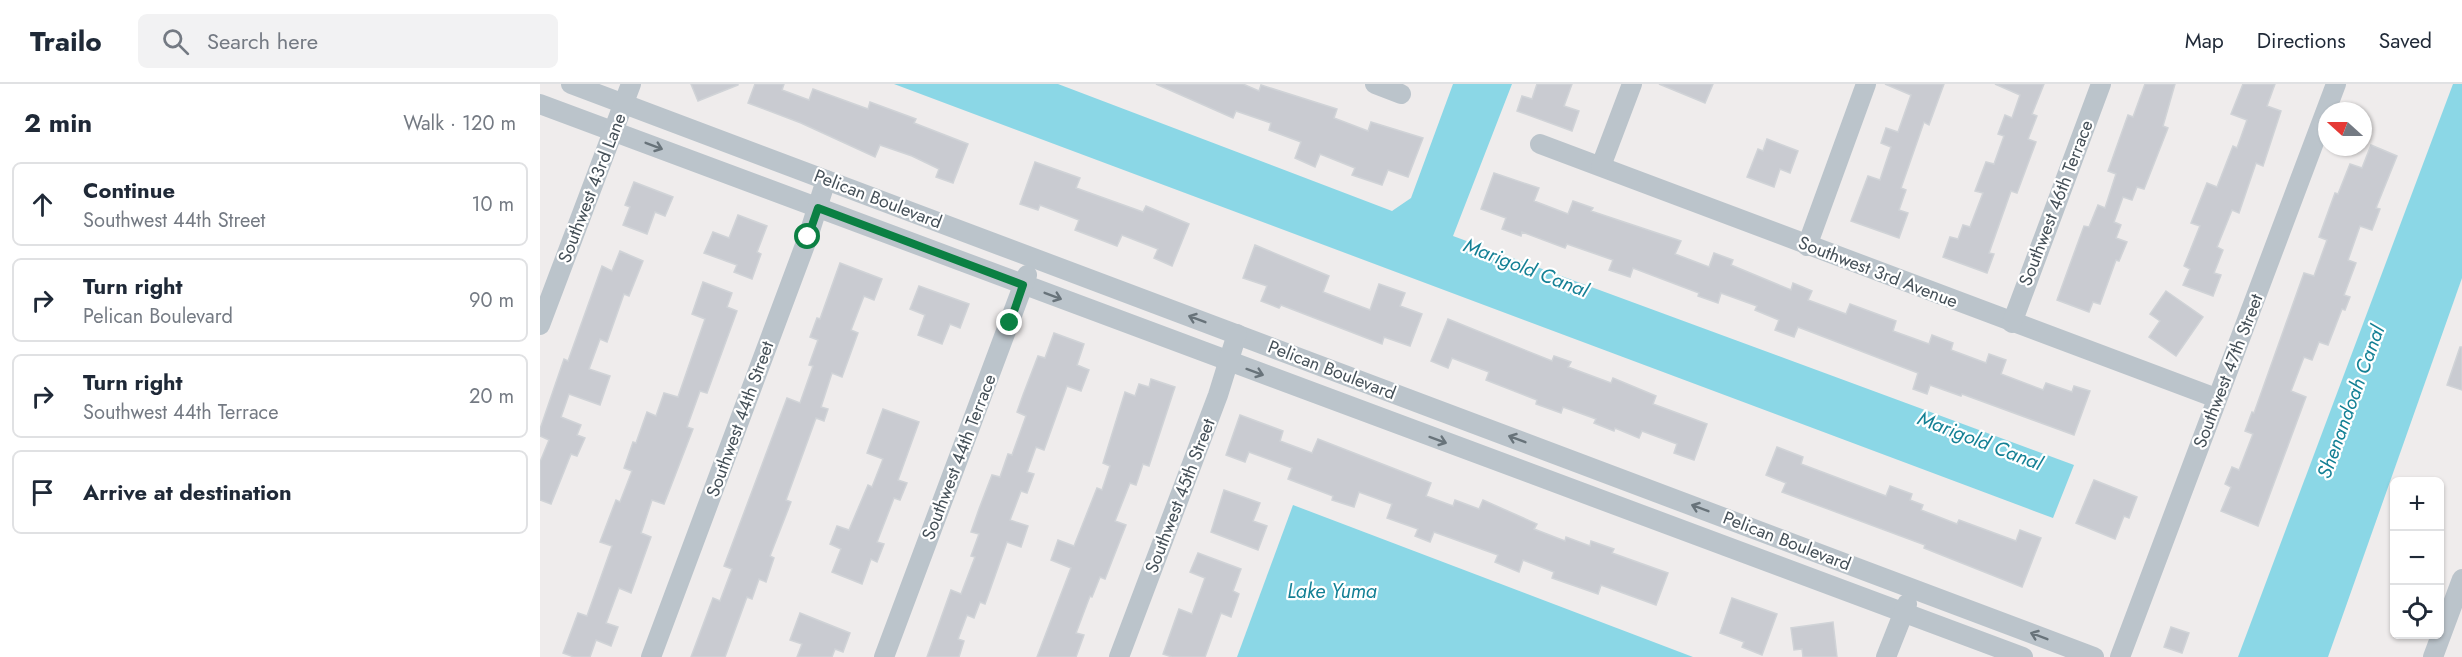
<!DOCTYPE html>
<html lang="en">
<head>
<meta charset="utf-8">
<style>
  body { margin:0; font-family:Jost,sans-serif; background:#f2f2f3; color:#1f2937 }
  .controls { position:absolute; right:18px; bottom:18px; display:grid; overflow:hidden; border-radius:9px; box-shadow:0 2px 4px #0004 }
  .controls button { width:54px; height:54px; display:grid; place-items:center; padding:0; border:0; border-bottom:2px solid #e0e1e3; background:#fff; color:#1f2937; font:30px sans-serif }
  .compass { position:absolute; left:1778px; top:18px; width:54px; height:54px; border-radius:50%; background:#fff; box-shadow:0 2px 4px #0004; rotate:291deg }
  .stop { position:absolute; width:18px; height:18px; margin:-14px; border:4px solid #0b8043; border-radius:50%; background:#fff }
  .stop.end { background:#0b8043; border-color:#fff; box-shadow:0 2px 6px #0008 }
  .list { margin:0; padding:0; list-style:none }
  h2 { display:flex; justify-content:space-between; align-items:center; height:78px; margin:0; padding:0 24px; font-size:26px }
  h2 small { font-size:20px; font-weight:400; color:#747a83 }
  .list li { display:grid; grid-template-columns:39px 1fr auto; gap:18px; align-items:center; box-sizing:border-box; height:84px; margin:0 12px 12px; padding:0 12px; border:2px solid #e0e1e3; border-radius:9px }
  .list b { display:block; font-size:22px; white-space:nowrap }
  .list p { margin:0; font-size:20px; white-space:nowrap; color:#747a83 }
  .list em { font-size:20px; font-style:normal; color:#747a83 }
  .icon { flex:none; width:33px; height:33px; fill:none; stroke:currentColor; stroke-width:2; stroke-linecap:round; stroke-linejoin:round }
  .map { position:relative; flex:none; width:1922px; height:573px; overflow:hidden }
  header { display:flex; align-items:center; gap:36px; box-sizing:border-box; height:84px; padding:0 30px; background:#fff; border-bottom:2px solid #e0e1e3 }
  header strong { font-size:28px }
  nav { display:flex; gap:33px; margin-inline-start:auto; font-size:21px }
  .search { width:420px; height:54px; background:#f2f2f3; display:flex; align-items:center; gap:15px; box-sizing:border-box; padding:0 21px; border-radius:9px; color:#747a83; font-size:22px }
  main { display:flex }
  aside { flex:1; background:#fff }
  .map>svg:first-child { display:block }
</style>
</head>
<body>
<header>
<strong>Trailo</strong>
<div class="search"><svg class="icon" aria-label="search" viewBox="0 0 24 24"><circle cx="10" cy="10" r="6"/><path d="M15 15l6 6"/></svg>Search here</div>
<nav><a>Map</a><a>Directions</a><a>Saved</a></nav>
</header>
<main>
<aside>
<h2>2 min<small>Walk · 120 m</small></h2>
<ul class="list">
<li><svg class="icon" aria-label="ahead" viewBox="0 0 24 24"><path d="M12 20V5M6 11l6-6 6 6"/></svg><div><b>Continue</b><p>Southwest 44th Street</p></div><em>10 m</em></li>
<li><svg class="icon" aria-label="right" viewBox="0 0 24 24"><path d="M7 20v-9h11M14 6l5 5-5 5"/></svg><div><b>Turn right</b><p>Pelican Boulevard</p></div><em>90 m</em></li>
<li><svg class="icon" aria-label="right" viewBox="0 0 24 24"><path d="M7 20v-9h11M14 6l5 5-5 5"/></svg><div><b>Turn right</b><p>Southwest 44th Terrace</p></div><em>20 m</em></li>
<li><svg class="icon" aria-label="arrive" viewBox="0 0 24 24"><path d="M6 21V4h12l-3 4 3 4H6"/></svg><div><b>Arrive at destination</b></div></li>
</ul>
</aside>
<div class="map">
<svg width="1922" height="573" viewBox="0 0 1922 573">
  <rect width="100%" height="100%" fill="#efecec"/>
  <g fill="#8bd7e6">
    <polygon points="354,0 518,0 852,127 871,114 913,0 972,0 913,152 1534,381 1513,434"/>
    <polygon points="1913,0 1922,0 1922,194 1788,573 1698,573"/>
    <polygon points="753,421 1153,573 697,573"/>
  </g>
  <g fill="#c9cbd1" stroke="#d0d3d7" stroke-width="1.5">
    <polygon points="151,0 198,0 198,1 158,17"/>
    <polygon points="215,0 244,0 242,6 269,16 273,5 328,25 330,18 376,35 374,39 428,60 413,99 396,93 399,85 372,72 340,61 335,73 261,39 208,19"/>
    <polygon points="616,0 703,0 719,7 721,1 797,25 794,34 828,47 831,38 883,54 868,93 848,86 842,101 812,91 815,84 780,70 775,83 755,74 761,58 729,46 731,39 696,27 693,34"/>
    <polygon points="997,0 1032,0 1024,22 1039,27 1032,47 977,27 982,12 992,15"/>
    <polygon points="1119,0 1173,0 1165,19"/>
    <polygon points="1345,0 1404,0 1389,41 1384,38 1361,104 1366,106 1359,126 1368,129 1359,154 1311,137 1328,92 1340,96 1351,63 1341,59 1346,44 1358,48 1371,11"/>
    <polygon points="1455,0 1504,0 1492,30 1497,32 1488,55 1496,58 1477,109 1471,107 1449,169 1454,170 1447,189 1403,173 1410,153 1418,155 1423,141 1430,143 1443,109 1435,107 1446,78 1454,80 1464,52 1458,50 1465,31 1472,34 1480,11"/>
    <polygon points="1605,0 1635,0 1623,42 1628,44 1604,105 1597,103 1592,116 1583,113 1574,138 1581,141 1576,154 1587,158 1579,177 1576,176 1560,220 1553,218 1549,228 1517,216 1544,142 1549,143 1558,121 1565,124 1576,90 1568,87 1588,31 1593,33"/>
    <polygon points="1703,0 1735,0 1727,22 1741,27 1723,82 1716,79 1699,129 1692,126 1677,163 1683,166 1674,189 1681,191 1673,212 1643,201 1650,185 1644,182 1660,142 1651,139 1667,99 1677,103 1693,62 1697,64 1707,36 1691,30"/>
    <polygon points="1227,55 1258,67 1250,89 1240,85 1234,103 1207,93 1218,65 1223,67"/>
    <polygon points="1831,61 1857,72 1836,124 1840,125 1832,146 1820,142 1808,176 1816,179 1804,211 1810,213 1805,226 1802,225 1788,261 1779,258 1772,276 1764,273 1751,307 1766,313 1718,442 1681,427 1691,403 1685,400 1692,383 1699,386 1713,350 1705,347 1712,328 1714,329 1764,189 1774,192 1787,156 1779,153 1795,109 1798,110 1810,80 1822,84"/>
    <polygon points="495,78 540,94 536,104 603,128 606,122 649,140 632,182 614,174 618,165 582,151 577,162 535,146 539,136 500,121 498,126 480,120"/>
    <polygon points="954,89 999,104 994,117 1028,130 1033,117 1053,124 1051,127 1141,157 1135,170 1169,183 1174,169 1193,176 1191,181 1251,206 1253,199 1272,207 1268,216 1306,230 1310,220 1356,237 1353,247 1389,260 1392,251 1413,259 1411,266 1446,279 1449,270 1466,276 1461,290 1503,306 1506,299 1532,308 1534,302 1550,307 1534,351 1422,310 1421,312 1390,301 1387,310 1373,305 1378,289 1258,243 1254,253 1235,246 1239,236 1215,226 1217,222 1181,209 1178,219 1158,212 1159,209 1093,184 1090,193 1069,186 1073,176 1027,160 1025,164 982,148 981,152 962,145 966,134 941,125"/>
    <polygon points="94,98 133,113 125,132 115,128 107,150 83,141 90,123 85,121"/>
    <polygon points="198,131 227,142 217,168 221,170 212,195 194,188 197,181 164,169 173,148 189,154"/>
    <polygon points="715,161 789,192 783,208 830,226 839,200 865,209 860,222 882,230 870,262 844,253 842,260 741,221 739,224 721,217 727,202 703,194"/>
    <polygon points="80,167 103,177 89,212 84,210 67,258 60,255 49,285 70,292 60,321 29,310 21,333 41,341 37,351 45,354 37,372 31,370 11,420 0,416 0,378 9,356 0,352 0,345 24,275 28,277 62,182 72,187"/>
    <polygon points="300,179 342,195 334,216 324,212 311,246 318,249 302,293 292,289 281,323 288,325 284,337 276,334 246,416 251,418 230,472 234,474 226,498 219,495 212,515 207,513 185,573 151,573 173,514 180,517 192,485 184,482 247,314 260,319 273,282 269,281 278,256 270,253 277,234 280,235"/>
    <polygon points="163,198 192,209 187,223 197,227 167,309 160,307 147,343 153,345 124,420 112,416 101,449 111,453 91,509 79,504 66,539 78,543 71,562 56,556 50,573 34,573 23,569 38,529 47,532 72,462 60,458 76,416 80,418 92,387 84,384 93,358 96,359 107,328 116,332 124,309 138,313 165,235 152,230"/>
    <polygon points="379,202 429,220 420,244 410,240 402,260 378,251 385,231 370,225"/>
    <polygon points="1626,207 1663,233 1636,272 1609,253 1620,237 1610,230"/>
    <polygon points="908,235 1012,277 1014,272 1031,278 1028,283 1071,299 1073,294 1116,312 1113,320 1167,340 1154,376 1134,369 1137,360 1102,347 1099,354 1075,344 1074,347 1054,339 1056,335 1023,323 1021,329 996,320 997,316 946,296 949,288 912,274 908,284 891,277"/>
    <polygon points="514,249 544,260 537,281 549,286 541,307 527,302 504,366 496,363 487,388 494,390 487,409 481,407 470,436 488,442 481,463 467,458 445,520 440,518 434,534 427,531 418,555 424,557 419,573 387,573 411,506 421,510 435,473 431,472 439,450 431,448 439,425 452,391 460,393 468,370 472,371 486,332 477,328 483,311 498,272 505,274"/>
    <polygon points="1920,263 1922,263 1922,306 1907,301"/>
    <polygon points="611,295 635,303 609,382 603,380 596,401 590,399 575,437 586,441 565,495 560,493 552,513 550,512 536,549 544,551 536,573 497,573 531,484 511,476 518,456 534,462 557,404 562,406 570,382 563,379 585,308 595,312 599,300 609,303"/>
    <polygon points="343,325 379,338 358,396 367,399 360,416 354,414 337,458 344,460 337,478 331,475 322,500 292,488 301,465 290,460 297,442 309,446 328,401 332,403 343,375 327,369"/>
    <polygon points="700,331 743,347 740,357 772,369 778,355 891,399 886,412 913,422 915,416 939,425 943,416 997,440 994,445 1025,457 1026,453 1050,462 1051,457 1074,465 1072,469 1128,489 1116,521 1061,501 1058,510 1012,494 1014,488 983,476 979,488 955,478 958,471 894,448 890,458 875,452 878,445 847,434 852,420 819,408 814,423 792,416 793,412 748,395 752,384 709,368 705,378 686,371"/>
    <polygon points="1237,363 1263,373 1261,380 1346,412 1350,402 1372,410 1370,416 1383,421 1381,426 1417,440 1419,436 1476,457 1480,446 1501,454 1482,503 1384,464 1385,461 1242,408 1246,399 1226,391"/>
    <polygon points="1554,396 1597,413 1589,434 1584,432 1575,455 1536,439"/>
    <polygon points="684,406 720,419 713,437 727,442 718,466 671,448"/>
    <polygon points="658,469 701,485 693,507 699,510 691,533 681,529 665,573 632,573 623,570 639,525 652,530 665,494 650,488"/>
    <polygon points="1192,514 1237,530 1222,571 1202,563 1204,558 1180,549"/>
    <polygon points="260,529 310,549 303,568 295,565 292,573 257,573 262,560 250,556"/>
    <polygon points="1293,538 1297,573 1263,573 1262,565 1254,566 1251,544"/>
    <polygon points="1631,543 1649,549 1642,569 1624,563"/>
  </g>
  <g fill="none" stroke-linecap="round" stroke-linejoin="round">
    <g stroke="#bbc4cb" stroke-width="20">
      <polyline points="31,0 1554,573"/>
      <polyline points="835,0 861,10"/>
      <polyline points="0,20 1483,573"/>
      <polyline points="1000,60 1676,314"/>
      <polyline points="1061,82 1092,0"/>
      <polyline points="1267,162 1326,0"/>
      <polyline points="1472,239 1561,0"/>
      <polyline points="0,241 91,0"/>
      <polyline points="111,573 268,153 286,96"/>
      <polyline points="344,573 487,191"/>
      <polyline points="579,573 678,311 697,250"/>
      <polyline points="1346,573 1367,520"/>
      <polyline points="1580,573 1796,0"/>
      <polyline points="1893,573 1922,495"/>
    </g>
  </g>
  <defs><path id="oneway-shaft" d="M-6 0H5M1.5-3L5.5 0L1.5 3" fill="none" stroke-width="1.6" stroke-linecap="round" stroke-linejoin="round" transform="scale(1.5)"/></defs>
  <g stroke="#68737a">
    <use href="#oneway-shaft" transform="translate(114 62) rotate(21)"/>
    <use href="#oneway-shaft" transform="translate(513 212) rotate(21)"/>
    <use href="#oneway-shaft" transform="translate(657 235) rotate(-159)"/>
    <use href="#oneway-shaft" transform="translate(715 288) rotate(20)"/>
    <use href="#oneway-shaft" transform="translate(977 355) rotate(-159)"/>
    <use href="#oneway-shaft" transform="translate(898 356) rotate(20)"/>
    <use href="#oneway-shaft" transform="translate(1160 424) rotate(-159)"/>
    <use href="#oneway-shaft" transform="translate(1499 552) rotate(-159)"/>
  </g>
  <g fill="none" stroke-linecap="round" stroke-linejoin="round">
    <polyline stroke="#0b8043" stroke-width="8" points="268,153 278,124 483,201 470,239"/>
  </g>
  <g text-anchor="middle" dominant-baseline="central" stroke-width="4.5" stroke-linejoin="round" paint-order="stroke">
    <g font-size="18" fill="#455058" stroke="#fff">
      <text transform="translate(52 104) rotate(-69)">Southwest 43rd Lane</text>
      <text transform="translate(338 115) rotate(21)">Pelican Boulevard</text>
      <text transform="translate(1516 119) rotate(-69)">Southwest 46th Terrace</text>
      <text transform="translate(1338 188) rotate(21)">Southwest 3rd Avenue</text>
      <text transform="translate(792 286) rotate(21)">Pelican Boulevard</text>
      <text transform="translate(1688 287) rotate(-69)">Southwest 47th Street</text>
      <text transform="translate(200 335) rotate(-70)">Southwest 44th Street</text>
      <text transform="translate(419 373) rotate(-69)">Southwest 44th Terrace</text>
      <text transform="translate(640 412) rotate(-69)">Southwest 45th Street</text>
      <text transform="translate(1247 457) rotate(21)">Pelican Boulevard</text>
    </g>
    <g font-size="20" font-style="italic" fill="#148095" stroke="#fff">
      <text transform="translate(986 184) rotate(21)">Marigold Canal</text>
      <text transform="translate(1811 318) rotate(-70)">Shenandoah Canal</text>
      <text transform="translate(1440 357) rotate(21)">Marigold Canal</text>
      <text x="792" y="507">Lake Yuma</text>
    </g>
  </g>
</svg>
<div class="controls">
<button>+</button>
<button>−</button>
<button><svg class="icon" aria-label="locate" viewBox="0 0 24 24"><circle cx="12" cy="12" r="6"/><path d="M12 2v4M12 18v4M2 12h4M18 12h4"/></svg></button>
</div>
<svg class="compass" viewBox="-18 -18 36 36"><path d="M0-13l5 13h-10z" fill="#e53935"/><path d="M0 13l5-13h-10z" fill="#747a83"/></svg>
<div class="stop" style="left:268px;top:153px"></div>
<div class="stop end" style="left:470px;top:239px"></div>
</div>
</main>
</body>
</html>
